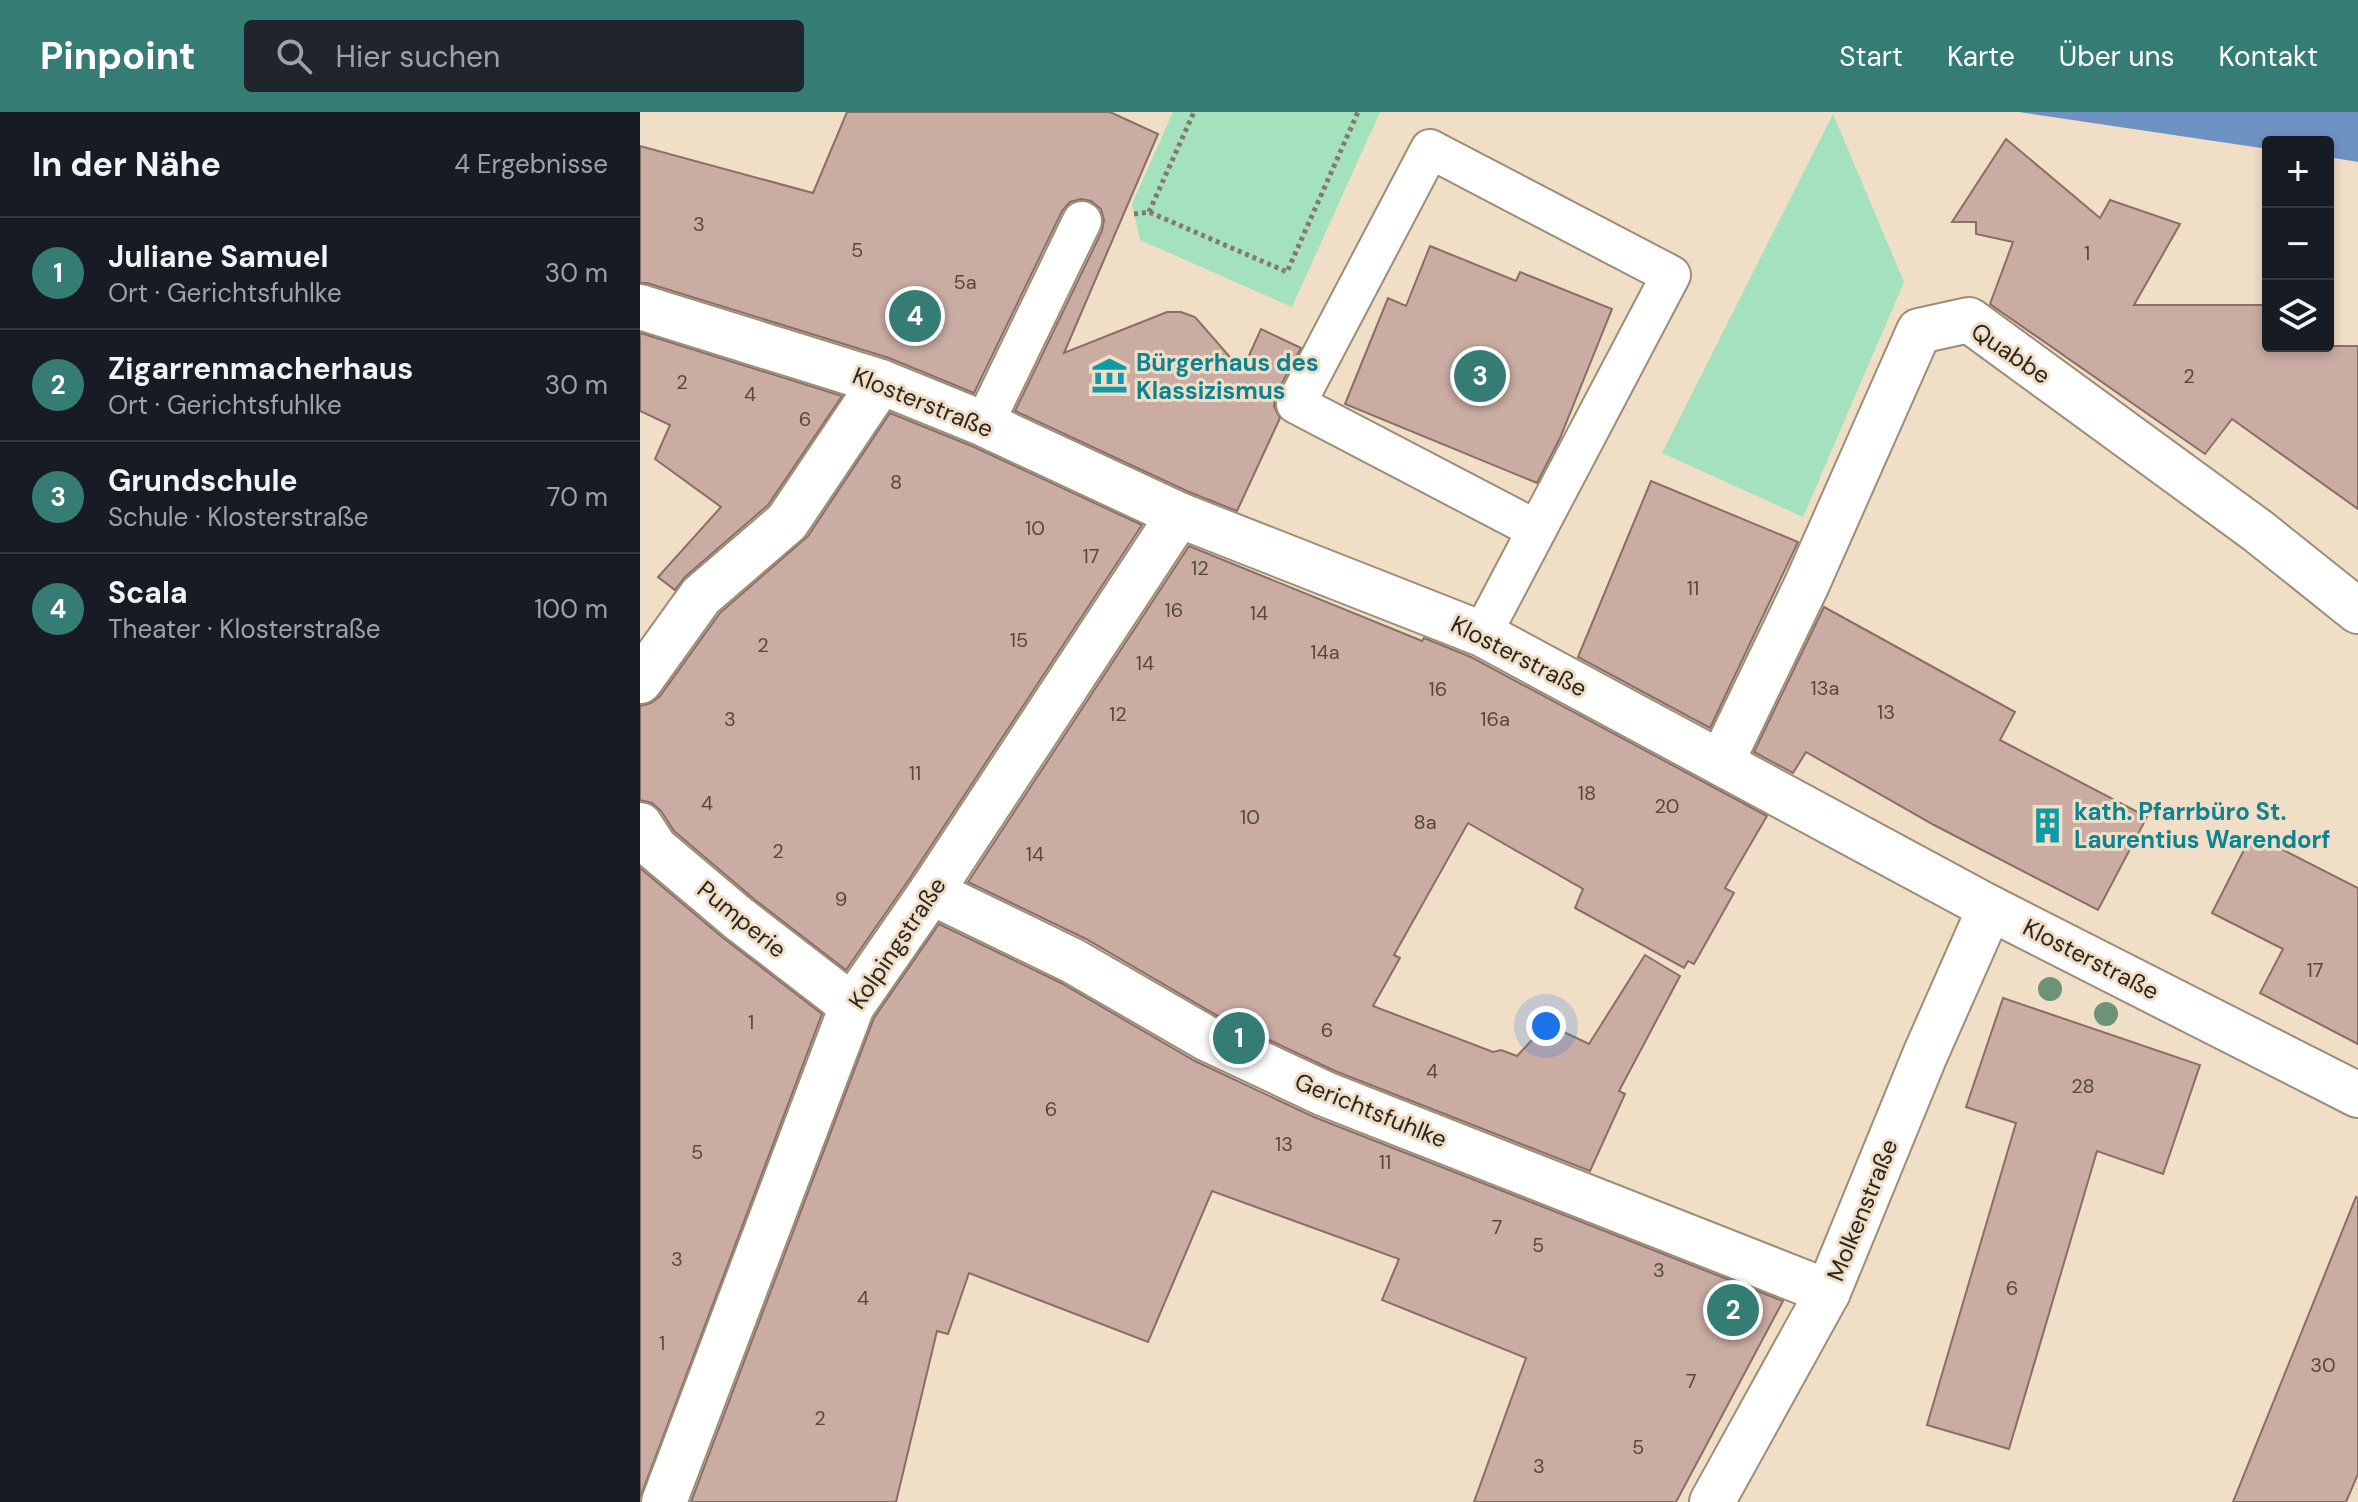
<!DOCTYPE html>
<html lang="de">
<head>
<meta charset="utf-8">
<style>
  body { margin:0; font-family:"DM Sans",sans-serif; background:#20242c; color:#f1f3f6 }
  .controls { position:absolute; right:24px; top:24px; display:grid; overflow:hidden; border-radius:8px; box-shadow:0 4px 12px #0003 }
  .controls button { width:72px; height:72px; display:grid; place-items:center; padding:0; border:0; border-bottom:2px solid #363941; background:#171b24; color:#f1f3f6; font:40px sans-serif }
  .you { position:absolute; left:906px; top:914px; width:28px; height:28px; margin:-20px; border:6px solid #fff; border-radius:50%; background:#1a73e8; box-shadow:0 0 0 12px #1a73e833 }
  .badge { display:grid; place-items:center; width:52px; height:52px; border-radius:50%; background:#357c75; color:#fff; font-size:26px; font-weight:700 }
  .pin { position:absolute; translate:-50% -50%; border:4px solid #fff; box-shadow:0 2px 8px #0006 }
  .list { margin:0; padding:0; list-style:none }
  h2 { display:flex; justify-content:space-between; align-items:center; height:104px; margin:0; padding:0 32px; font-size:34px }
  h2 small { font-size:26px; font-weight:400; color:#9ea1a6 }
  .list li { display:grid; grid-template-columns:52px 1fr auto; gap:24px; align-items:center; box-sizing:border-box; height:112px; padding:0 32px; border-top:2px solid #363941 }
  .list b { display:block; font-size:30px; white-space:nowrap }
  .list p { margin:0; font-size:26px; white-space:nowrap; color:#9ea1a6 }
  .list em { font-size:26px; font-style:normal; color:#9ea1a6 }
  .icon { flex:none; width:44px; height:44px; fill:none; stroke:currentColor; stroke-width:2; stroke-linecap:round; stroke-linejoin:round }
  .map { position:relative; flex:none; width:1718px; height:1390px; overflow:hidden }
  header { display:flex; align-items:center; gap:48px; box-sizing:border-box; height:112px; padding:0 40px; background:#357c75; color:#fff }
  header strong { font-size:38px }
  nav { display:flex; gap:44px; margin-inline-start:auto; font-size:28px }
  .search { width:560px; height:72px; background:#20242c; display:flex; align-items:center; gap:20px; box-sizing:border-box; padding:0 28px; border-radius:8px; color:#9ea1a6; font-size:30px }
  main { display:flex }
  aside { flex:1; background:#171b24 }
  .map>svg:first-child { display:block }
</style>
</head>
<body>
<header>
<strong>Pinpoint</strong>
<div class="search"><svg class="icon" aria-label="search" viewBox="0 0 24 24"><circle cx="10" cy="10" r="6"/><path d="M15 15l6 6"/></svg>Hier suchen</div>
<nav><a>Start</a><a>Karte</a><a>Über uns</a><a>Kontakt</a></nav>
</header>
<main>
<aside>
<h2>In der Nähe<small>4 Ergebnisse</small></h2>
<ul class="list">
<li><span class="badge">1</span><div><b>Juliane Samuel</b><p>Ort · Gerichtsfuhlke</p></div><em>30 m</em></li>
<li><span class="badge">2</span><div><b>Zigarrenmacherhaus</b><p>Ort · Gerichtsfuhlke</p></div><em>30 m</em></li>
<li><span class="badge">3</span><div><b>Grundschule</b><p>Schule · Klosterstraße</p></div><em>70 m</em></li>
<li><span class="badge">4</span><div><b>Scala</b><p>Theater · Klosterstraße</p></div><em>100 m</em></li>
</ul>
</aside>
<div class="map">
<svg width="1718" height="1390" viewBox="0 0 1718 1390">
  <rect width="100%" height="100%" fill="#f0dec7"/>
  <g fill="#a4e1bd">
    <polygon points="533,0 740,0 652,195 500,128 492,92"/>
    <polygon points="1193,2 1264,170 1163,405 1022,341"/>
  </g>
  <polygon fill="#6e92c2" points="1379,0 1718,0 1718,50 1688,45 1688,30 1628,30 1628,37"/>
  <g fill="#caaca3" stroke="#896e66" stroke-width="2">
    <polygon points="207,0 470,0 518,22 424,241 527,200 541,200 555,205 602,259 621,217 661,236 636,282 634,294 640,306 597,399 549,380 375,299 462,119 464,108 461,97 451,89 441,87 430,90 422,99 334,281 249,246 7,171 0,171 0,34 173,81"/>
    <polygon points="1366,27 1460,106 1470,88 1540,112 1494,193 1628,193 1628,234 1718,234 1718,397 1592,307 1565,342 1350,192 1373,130 1336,122 1336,110 1312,110"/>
    <polygon points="790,134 876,169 880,160 972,197 920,326 897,371 705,292 748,186 766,194"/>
    <polygon points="0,221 202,284 128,393 45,465 35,478 18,465 81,395 15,347 30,313 0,299"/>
    <polygon points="250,301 334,335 502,413 270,766 206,858 114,787 34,719 21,699 12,691 0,688 0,594 11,591 20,584 80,501 168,424"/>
    <polygon points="1011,369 1158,430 1070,616 938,545"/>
    <polygon points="549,434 782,529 784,526 831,545 1127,704 1085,776 1094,781 1054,852 1048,849 1044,856 935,796 943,777 828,711 754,843 760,846 733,894 853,940 861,938 877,944 907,912 949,932 1005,843 1040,864 979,979 985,982 950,1059 695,959 578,904 446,827 328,770"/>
    <polygon points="1184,495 1375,600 1360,628 1507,705 1458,798 1294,713 1166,640 1153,661 1114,640"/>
    <polygon points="1612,722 1718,776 1718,932 1620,881 1643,837 1572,801"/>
    <polygon points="0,756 82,825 182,902 0,1386"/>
    <polygon points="299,812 421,871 555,949 674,1005 1143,1189 1036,1390 834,1390 886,1246 742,1188 759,1147 572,1079 508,1230 329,1161 308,1222 297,1219 256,1390 51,1390 234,906"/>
    <polygon points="1363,886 1560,953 1523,1062 1457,1039 1369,1337 1287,1313 1376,1011 1326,995"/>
    <polygon points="1716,1085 1718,1086 1718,1362 1706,1390 1593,1390"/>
  </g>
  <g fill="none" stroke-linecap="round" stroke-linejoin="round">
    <defs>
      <g id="service">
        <polyline points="344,312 442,109"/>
        <polyline points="842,522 1031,163 790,37 656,292 897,418"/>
      </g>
      <g id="minor">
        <polyline points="0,195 241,270 344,312 539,403 842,522 1350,796 1718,983"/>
        <polyline points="0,569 61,484 147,410 241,270"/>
        <polyline points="1081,651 1167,472 1279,219 1329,208 1618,419 1718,499"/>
        <polyline points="0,713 15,736 98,806 212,894"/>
        <polyline points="291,780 433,849 566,926 685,982 1188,1180"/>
        <polyline points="24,1390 212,894 291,780 539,403"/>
        <polyline points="1072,1390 1188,1180 1285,943 1350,796"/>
      </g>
    </defs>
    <use href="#service" stroke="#9d8d77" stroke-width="42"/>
    <use href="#minor" stroke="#9d8d77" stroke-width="48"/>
    <g stroke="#85796a" stroke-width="5" stroke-dasharray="4 4" stroke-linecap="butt">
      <polyline points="509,100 554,0"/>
      <polyline points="494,102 509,100 647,160 718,0"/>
    </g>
    <use href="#service" stroke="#fff" stroke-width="38"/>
    <use href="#minor" stroke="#fff" stroke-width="44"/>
  </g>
  <g fill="#6d9376">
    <circle cx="1410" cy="877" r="12"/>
    <circle cx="1466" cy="902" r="12"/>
  </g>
  <defs>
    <symbol id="museum-bare" viewBox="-9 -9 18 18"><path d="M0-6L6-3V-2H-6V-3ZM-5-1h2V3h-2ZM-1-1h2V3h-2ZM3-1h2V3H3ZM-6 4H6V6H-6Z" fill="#0f9aa8" stroke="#f0dec7" stroke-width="2.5" paint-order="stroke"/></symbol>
    <symbol id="building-bare" viewBox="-9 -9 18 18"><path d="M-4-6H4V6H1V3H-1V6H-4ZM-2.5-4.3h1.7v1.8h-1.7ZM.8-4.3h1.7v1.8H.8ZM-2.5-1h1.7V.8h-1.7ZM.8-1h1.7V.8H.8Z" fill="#0f9aa8" stroke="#f0dec7" stroke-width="2.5" paint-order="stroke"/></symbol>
  </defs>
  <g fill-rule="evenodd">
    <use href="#museum-bare" x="444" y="238" width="51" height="51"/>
    <use href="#building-bare" x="1382" y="688" width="51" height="51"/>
  </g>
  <g text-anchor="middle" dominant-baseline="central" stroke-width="6" stroke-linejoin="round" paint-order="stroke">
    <g font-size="20" fill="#54483e">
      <text x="59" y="112">3</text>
      <text x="217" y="138">5</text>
      <text x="1447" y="141">1</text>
      <text x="325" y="170">5a</text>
      <text x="1549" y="264">2</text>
      <text x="42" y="270">2</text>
      <text x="110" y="282">4</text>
      <text x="165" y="307">6</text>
      <text x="256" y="370">8</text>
      <text x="395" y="416">10</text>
      <text x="451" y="444">17</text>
      <text x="560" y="456">12</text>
      <text x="1053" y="476">11</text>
      <text x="534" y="498">16</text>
      <text x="619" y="501">14</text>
      <text x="379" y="528">15</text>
      <text x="123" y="533">2</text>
      <text x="685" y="540">14a</text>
      <text x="505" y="551">14</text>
      <text x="1185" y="576">13a</text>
      <text x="798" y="577">16</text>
      <text x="1246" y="600">13</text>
      <text x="478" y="602">12</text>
      <text x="90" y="607">3</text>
      <text x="855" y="607">16a</text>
      <text x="275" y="661">11</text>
      <text x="947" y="681">18</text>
      <text x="67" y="691">4</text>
      <text x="1027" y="694">20</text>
      <text x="610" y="705">10</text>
      <text x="785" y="710">8a</text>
      <text x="138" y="739">2</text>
      <text x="395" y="742">14</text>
      <text x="201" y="787">9</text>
      <text x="1675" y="858">17</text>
      <text x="111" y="910">1</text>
      <text x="687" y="918">6</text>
      <text x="792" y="959">4</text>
      <text x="1443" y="974">28</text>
      <text x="411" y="997">6</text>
      <text x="644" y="1032">13</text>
      <text x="57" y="1040">5</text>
      <text x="745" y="1050">11</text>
      <text x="857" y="1115">7</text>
      <text x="898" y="1133">5</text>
      <text x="37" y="1147">3</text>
      <text x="1019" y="1158">3</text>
      <text x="1372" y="1176">6</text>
      <text x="223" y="1186">4</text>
      <text x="22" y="1231">1</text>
      <text x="1683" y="1253">30</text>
      <text x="1051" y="1269">7</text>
      <text x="180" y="1306">2</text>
      <text x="998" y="1335">5</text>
      <text x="899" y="1354">3</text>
    </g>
    <g font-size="24" fill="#2d261d" stroke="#f0dec7">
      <text transform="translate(1371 241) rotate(34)">Quabbe</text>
      <text transform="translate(283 290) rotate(22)">Klosterstraße</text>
      <text transform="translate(879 544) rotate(27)">Klosterstraße</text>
      <text transform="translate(102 807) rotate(39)">Pumperie</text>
      <text transform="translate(257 831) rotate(-56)">Kolpingstraße</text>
      <text transform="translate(1451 847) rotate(27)">Klosterstraße</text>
      <text transform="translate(731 998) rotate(22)">Gerichtsfuhlke</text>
      <text transform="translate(1222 1098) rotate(-68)">Molkenstraße</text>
    </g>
    <g font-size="24" font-weight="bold" fill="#0d838f" stroke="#f0dec7" text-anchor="start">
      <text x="496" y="250">Bürgerhaus des<tspan x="496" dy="28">Klassizismus</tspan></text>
      <text x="1434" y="699">kath. Pfarrbüro St.<tspan x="1434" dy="28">Laurentius Warendorf</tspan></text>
    </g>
  </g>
</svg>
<div class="controls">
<button>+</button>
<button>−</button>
<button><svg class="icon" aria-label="layers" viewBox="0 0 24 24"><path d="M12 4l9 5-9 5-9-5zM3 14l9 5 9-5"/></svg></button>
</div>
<div class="you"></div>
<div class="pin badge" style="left:599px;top:926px">1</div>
<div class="pin badge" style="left:1093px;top:1198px">2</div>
<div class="pin badge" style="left:840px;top:264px">3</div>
<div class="pin badge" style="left:275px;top:204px">4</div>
</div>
</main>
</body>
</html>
